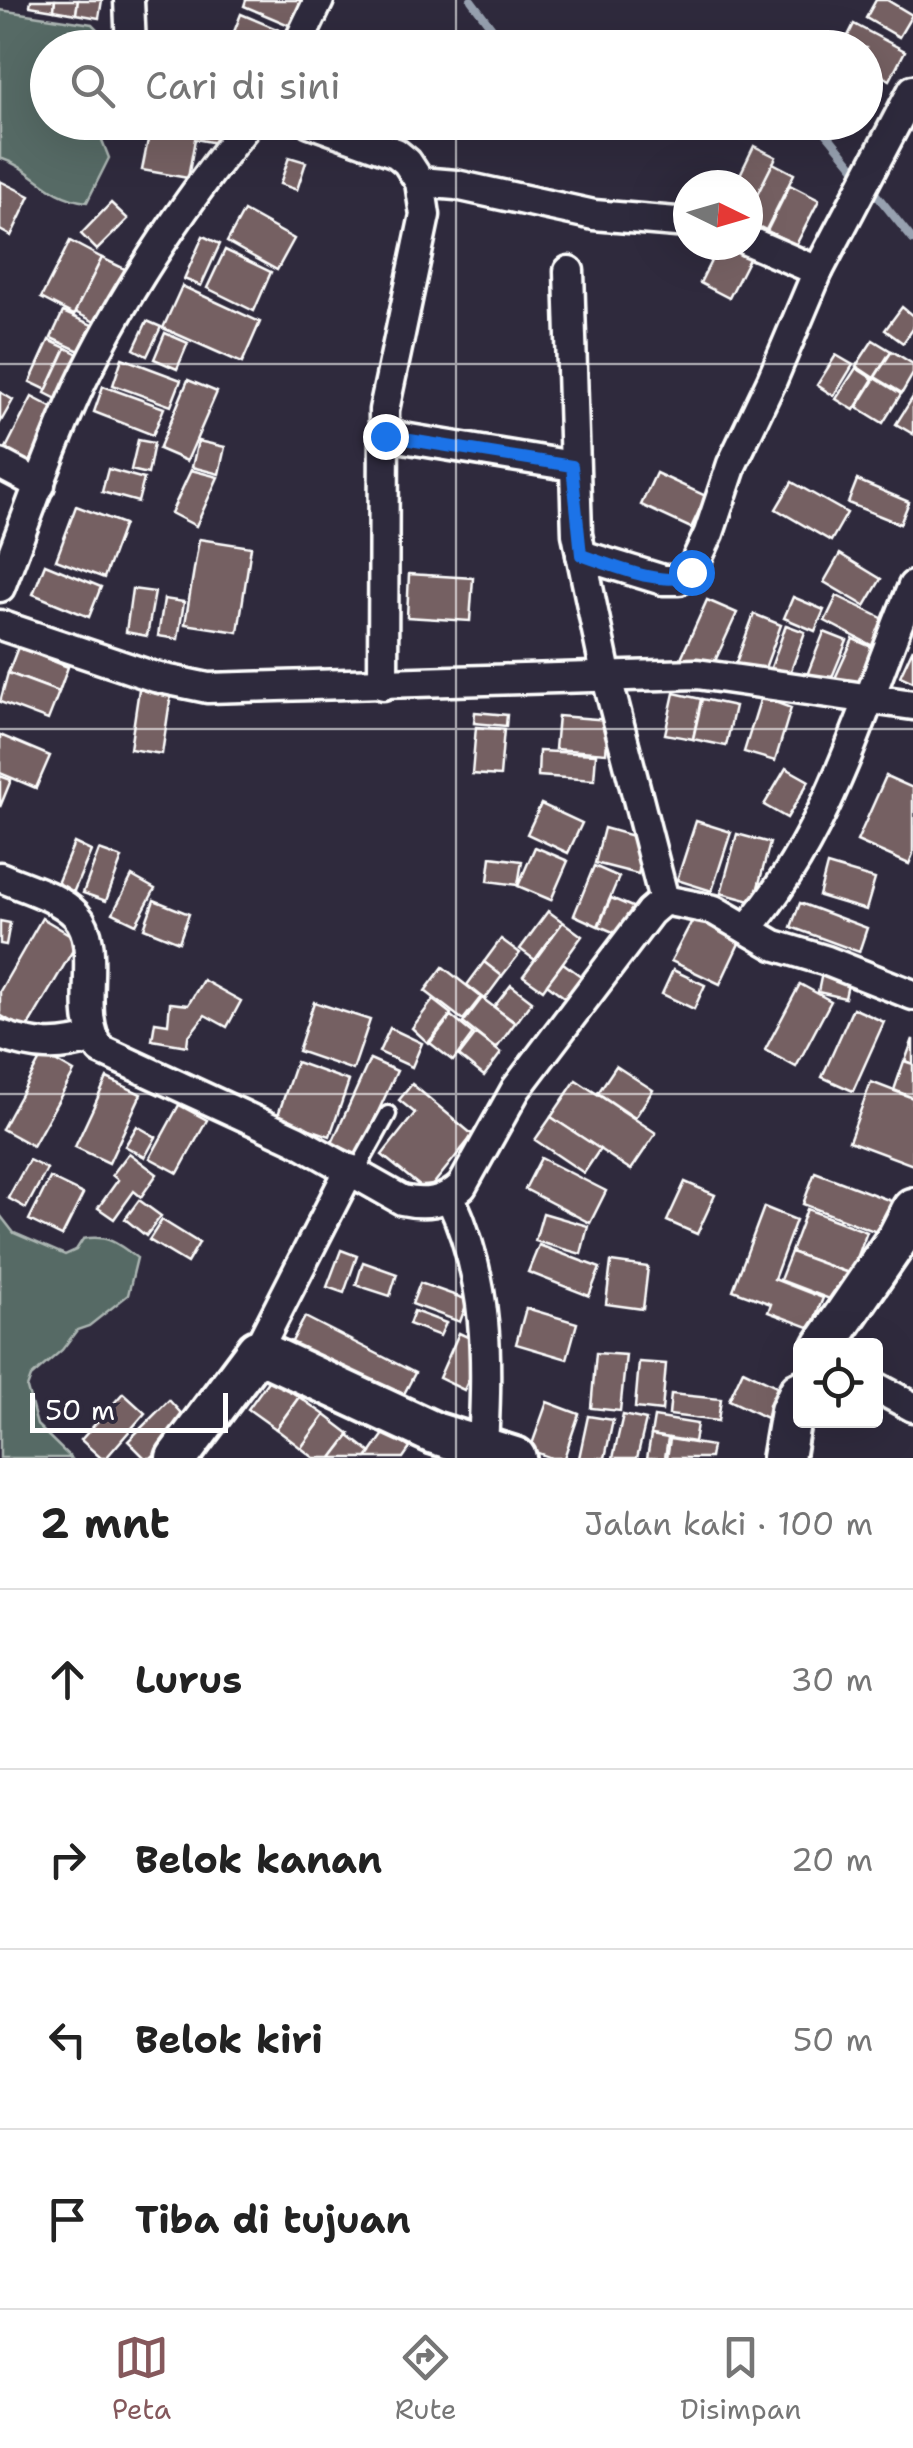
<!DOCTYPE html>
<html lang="id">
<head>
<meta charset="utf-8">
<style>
  body { margin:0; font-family:"Shantell Sans",sans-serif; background:#f6f6f6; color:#222 }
  .controls { position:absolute; right:30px; bottom:30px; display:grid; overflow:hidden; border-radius:10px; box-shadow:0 10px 40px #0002 }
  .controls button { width:90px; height:90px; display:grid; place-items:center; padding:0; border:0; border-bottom:2px solid #e0e0e0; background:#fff; color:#222; font:50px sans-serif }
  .compass { position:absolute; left:673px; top:170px; width:90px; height:90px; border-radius:50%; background:#fff; box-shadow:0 10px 40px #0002; rotate:95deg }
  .scale { position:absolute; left:30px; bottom:25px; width:198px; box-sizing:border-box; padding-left:10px; border:5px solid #fff; border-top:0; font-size:28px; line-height:35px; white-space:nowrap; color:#fff; -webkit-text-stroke:8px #2f2a3d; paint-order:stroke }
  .stop { position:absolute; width:30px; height:30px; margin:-22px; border:8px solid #1a73e8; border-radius:50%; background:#fff }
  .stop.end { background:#1a73e8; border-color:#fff; box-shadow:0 2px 10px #0008 }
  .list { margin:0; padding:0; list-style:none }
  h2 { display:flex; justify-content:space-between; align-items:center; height:130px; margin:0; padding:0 40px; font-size:42px }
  h2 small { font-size:32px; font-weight:400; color:#767676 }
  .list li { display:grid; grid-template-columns:65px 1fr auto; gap:30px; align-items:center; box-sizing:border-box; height:180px; padding:0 40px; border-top:2px solid #e0e0e0 }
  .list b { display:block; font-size:38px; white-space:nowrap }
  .list em { font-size:32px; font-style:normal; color:#767676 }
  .icon { flex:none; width:55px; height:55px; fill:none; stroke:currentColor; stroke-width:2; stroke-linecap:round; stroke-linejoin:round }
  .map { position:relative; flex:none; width:913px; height:1458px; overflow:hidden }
  .search { position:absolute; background:#fff; box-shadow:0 10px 40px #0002; left:30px; right:30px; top:30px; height:110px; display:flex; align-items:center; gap:25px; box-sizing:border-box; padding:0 35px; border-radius:55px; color:#767676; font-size:38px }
  .sheet { height:850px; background:#fff }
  nav { display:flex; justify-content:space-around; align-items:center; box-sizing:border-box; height:140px; border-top:2px solid #e0e0e0; background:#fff; font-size:28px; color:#767676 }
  nav a { display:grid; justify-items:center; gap:5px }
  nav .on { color:#85585c }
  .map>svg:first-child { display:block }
</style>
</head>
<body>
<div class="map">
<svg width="913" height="1458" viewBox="0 0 913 1458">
  <rect width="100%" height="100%" fill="#2f2a3d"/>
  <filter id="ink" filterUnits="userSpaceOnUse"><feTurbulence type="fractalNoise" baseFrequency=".01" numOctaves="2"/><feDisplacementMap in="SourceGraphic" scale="20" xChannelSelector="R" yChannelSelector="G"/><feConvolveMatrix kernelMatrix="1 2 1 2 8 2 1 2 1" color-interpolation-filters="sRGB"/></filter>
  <g filter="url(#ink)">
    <g fill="#576b65" stroke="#abb5b2" stroke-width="2.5">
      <path d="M0 10 92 24 100 32 101 47 48 48V122L99 123 100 135 109 158 87 202C45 197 35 169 0 158Z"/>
      <path d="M0 1215 14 1233 65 1255 76 1250 83 1239C107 1234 119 1244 137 1258L128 1295 89 1326 77 1330 62 1350 31 1377 27 1388 37 1425 71 1458H0Z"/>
    </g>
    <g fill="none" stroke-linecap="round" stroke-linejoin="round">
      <g stroke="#97a1b0" stroke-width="8">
        <polyline points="471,0 507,48"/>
        <polyline points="817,122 862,177"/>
        <polyline points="871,188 913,240"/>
      </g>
    </g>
    <g fill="#756062" stroke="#fff" stroke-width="2.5">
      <polygon points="31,0 55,0 54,10 30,6"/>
      <polygon points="55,0 78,0 76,14 54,10"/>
      <polygon points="78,0 102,0 99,18 76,14"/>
      <polygon points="246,0 308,0 296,28 244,6"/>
      <polygon points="876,0 887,0 912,15 899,37 866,18"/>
      <polygon points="241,14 279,30 272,48 228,47"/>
      <polygon points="854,24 905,51 890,80 866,67 866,48 842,48"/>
      <polygon points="117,122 226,122 222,144 195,139 188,178 142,170 150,130"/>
      <polygon points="754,146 776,157 748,213 748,185 735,185"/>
      <polygon points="289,157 306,162 297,190 280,184"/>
      <polygon points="773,163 794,174 766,230 748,221 748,213"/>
      <polygon points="0,181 30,196 11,236 0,230"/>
      <polygon points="790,185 819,200 796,245 767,231"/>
      <polygon points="111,203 128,219 97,250 81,234"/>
      <polygon points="244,211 294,239 277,270 227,242"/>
      <polygon points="203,236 220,244 201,286 184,279"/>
      <polygon points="70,241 102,258 74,315 41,298"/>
      <polygon points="719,245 755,247 729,298 700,283"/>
      <polygon points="225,250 271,272 254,311 207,288"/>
      <polygon points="102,258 125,269 97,323 75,312"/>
      <polygon points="182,286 260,322 242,363 163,328"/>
      <polygon points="902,307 913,316 913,329 903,343 885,330"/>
      <polygon points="63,312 99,328 86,354 51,338"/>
      <polygon points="147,321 161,327 147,356 134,349"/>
      <polygon points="165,333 188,343 177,369 154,359"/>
      <polygon points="49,340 66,348 47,390 30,382"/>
      <polygon points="873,340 891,351 874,378 856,366"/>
      <polygon points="66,348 82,356 61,401 45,393"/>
      <polygon points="892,351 913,364 913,374 902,393 875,377"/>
      <polygon points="836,355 853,365 834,396 817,385"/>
      <polygon points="122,358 181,380 171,406 113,385"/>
      <polygon points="856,368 873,379 854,410 836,399"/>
      <polygon points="875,378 901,394 883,423 857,407"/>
      <polygon points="188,380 217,392 187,461 159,449"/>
      <polygon points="103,386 164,408 153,435 94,412"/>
      <polygon points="0,392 13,400 0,423"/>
      <polygon points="32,397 61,412 31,471 2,456"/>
      <polygon points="913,397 913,434 896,424"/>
      <polygon points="138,440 154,443 148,474 131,470"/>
      <polygon points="198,441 225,447 219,474 192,467"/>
      <polygon points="108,469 144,479 138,502 102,492"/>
      <polygon points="191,470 218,477 196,526 171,513"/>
      <polygon points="656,473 706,496 691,528 641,505"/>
      <polygon points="857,480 909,502 900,524 848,503"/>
      <polygon points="792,482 847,513 831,541 776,509"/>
      <polygon points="76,506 124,524 104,578 56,560"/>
      <polygon points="199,539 251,547 238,632 185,624"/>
      <polygon points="840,554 881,579 865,606 824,582"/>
      <polygon points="45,564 101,587 89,617 33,594"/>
      <polygon points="409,574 473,578 470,621 407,617"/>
      <polygon points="132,589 155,592 147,636 126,632"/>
      <polygon points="837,596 886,620 873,646 825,621"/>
      <polygon points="793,597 824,610 815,631 784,618"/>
      <polygon points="164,599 184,602 178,639 158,636"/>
      <polygon points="707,600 737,613 710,672 681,658"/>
      <polygon points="754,614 781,625 761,679 734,668"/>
      <polygon points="786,625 805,632 788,679 769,673"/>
      <polygon points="824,632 847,641 827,689 805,680"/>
      <polygon points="853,639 874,648 854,695 832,685"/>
      <polygon points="18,647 68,667 59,692 8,673"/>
      <polygon points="913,648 913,682 900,676"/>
      <polygon points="8,673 59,692 48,720 0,702"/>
      <polygon points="139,689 171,694 162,754 130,749"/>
      <polygon points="674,693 701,699 693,739 665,734"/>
      <polygon points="761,697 791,708 775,761 744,752"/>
      <polygon points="702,699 735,706 726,746 693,739"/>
      <polygon points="475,712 507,715 506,726 474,723"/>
      <polygon points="558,716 609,720 606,753 555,749"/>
      <polygon points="476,727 504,729 500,776 472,774"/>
      <polygon points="0,735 50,756 36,788 0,773"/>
      <polygon points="539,751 596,754 594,780 538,776"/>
      <polygon points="786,768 809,781 787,818 764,805"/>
      <polygon points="0,776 11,780 0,807"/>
      <polygon points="886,776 913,788 913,854 909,864 857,841"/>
      <polygon points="541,804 582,823 568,853 527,834"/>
      <polygon points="696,821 731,832 712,891 677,880"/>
      <polygon points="604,828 647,840 638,874 595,863"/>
      <polygon points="737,834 770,843 754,902 721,893"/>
      <polygon points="74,843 91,851 73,893 56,886"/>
      <polygon points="535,847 568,861 551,900 518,886"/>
      <polygon points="99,850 122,858 106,901 83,893"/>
      <polygon points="491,857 522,861 518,885 488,881"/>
      <polygon points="827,865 875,879 866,910 819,896"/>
      <polygon points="594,866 619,877 598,926 574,915"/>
      <polygon points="132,876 155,889 136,924 113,913"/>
      <polygon points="611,898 637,909 625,937 599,926"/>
      <polygon points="154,900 189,914 179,942 144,928"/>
      <polygon points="800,903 867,928 859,952 791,927"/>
      <polygon points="548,911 563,922 535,960 520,949"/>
      <polygon points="694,917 741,939 720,984 671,961"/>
      <polygon points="42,918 79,940 26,1030 0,1015 0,991"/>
      <polygon points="0,921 10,923 6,945 0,944"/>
      <polygon points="563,922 582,936 543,990 523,976"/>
      <polygon points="501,939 520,953 502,976 484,962"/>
      <polygon points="484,962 502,976 485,999 467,985"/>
      <polygon points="563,963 589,982 573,1004 547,984"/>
      <polygon points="443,967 481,997 463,1020 425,991"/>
      <polygon points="823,968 850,975 845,998 818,992"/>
      <polygon points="673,970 705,985 694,1009 662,994"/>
      <polygon points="203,980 241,1001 227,1027 205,1015 188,1037 187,1046 152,1040 155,1022 168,1024 170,1003 188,1005"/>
      <polygon points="800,984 831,1001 796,1067 765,1050"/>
      <polygon points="511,985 532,1001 516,1023 494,1007"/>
      <polygon points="482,998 515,1023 496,1049 463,1023"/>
      <polygon points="433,1000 451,1014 428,1043 412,1028"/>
      <polygon points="314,1002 370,1020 353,1070 298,1051"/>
      <polygon points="853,1008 884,1022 853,1091 822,1077"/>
      <polygon points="451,1016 473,1034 453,1061 430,1043"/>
      <polygon points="390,1028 422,1043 412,1067 379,1052"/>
      <polygon points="476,1034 501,1053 484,1076 459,1056"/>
      <polygon points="913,1039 913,1064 905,1061"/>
      <polygon points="43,1054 74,1072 33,1146 2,1129"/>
      <polygon points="370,1059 397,1071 358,1155 332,1143"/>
      <polygon points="904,1061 913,1064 913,1098 894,1090"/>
      <polygon points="296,1062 349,1081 330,1136 277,1118"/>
      <polygon points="616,1066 653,1090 635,1118 598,1093"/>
      <polygon points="107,1078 141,1094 109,1163 75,1147"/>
      <polygon points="576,1080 656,1133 631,1170 551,1117"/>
      <polygon points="871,1082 913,1098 913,1165 849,1141"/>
      <polygon points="412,1084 473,1135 427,1192 382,1155 415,1113 399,1100"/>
      <polygon points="179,1105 207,1120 178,1173 150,1158"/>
      <polygon points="551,1117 600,1149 584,1173 535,1140"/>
      <polygon points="137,1126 156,1137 145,1157 125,1146"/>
      <polygon points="129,1153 157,1174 141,1197 134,1191 114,1219 98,1208 118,1180 112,1175"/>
      <polygon points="541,1158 606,1191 590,1223 525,1189"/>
      <polygon points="29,1160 47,1169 26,1208 8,1198"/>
      <polygon points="815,1172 899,1204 887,1236 803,1204"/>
      <polygon points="50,1178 83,1194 62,1236 29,1220"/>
      <polygon points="685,1182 715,1195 697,1234 667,1221"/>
      <polygon points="139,1200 161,1216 146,1236 125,1219"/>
      <polygon points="764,1207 796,1220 774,1279 823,1298 811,1328 768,1312 771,1304 733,1290"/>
      <polygon points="807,1209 867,1232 851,1274 791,1252"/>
      <polygon points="543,1213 588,1226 581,1254 535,1241"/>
      <polygon points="162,1220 199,1243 187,1263 149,1240"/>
      <polygon points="539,1245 600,1268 589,1296 528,1272"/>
      <polygon points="341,1250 357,1256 344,1293 327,1287"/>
      <polygon points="791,1252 851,1274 840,1303 780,1280"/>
      <polygon points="363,1262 397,1274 390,1296 356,1285"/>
      <polygon points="611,1262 648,1267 643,1309 606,1304"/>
      <polygon points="420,1283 468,1300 460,1322 412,1304"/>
      <polygon points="526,1308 577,1323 567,1359 516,1344"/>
      <polygon points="414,1311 446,1323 440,1336 409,1324"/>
      <polygon points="305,1317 415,1373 397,1407 287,1351"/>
      <polygon points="459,1333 485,1345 464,1390 439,1378"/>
      <polygon points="596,1353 626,1355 620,1411 591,1408"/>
      <polygon points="639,1362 666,1364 662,1411 635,1408"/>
      <polygon points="743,1370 789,1392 775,1422 729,1400"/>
      <polygon points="271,1377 299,1397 276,1429 248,1409"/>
      <polygon points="123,1393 145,1413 106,1458 101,1458 81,1440"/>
      <polygon points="671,1394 721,1399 718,1421 669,1415"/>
      <polygon points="299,1397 325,1415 301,1448 276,1429"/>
      <polygon points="169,1400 188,1421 151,1458 145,1458 128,1441"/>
      <polygon points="547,1402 579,1414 564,1458 551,1458 530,1450"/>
      <polygon points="325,1415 350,1434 332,1458 314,1458 301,1448"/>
      <polygon points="623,1415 646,1420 637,1458 613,1458"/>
      <polygon points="588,1416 613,1420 605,1458 579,1458"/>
      <polygon points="654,1417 697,1424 694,1442 651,1435"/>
      <polygon points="386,1431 410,1448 403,1458 367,1458"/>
      <polygon points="651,1435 668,1438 665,1458 647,1458"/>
      <polygon points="349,1436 371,1453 367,1458 332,1458"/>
      <polygon points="670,1439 712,1446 710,1458 667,1458"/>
    </g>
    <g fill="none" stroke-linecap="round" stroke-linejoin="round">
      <defs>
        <polyline id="lane" points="356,1172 388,1114"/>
        <g id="street">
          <polyline points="129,0 131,48"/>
          <polyline points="296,48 319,0"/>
          <polyline points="310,122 396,153 407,162 420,182 425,215 384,410 383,685"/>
          <polyline points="420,182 456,185 594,215 688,223"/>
          <polyline points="748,241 818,271"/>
          <polyline points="569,271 577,534 606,674 664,900"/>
          <polyline points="385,435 573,466"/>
          <polyline points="0,464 40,485"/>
          <polyline points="581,555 663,580 679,580 691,572 709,533 732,464 772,380 818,271 913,90"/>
          <path d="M0 587C26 521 49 452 79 387 123 293 185 203 249 122"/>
          <polyline points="0,625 155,677 208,688 697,674 913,705"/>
          <path d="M0 877C23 887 58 896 76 915 105 946 73 1014 101 1050L296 1140 402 1200C425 1205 444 1203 462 1186L516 1089 650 912 664 900 714 910 774 945 827 961 913 995"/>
          <path d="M747 929C831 832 864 702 913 586"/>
          <path d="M0 1035C35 1047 58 1049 94 1038"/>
          <path d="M450 1197C490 1284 487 1357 483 1450"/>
          <polyline points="257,1351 350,1169"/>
          <polyline points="876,1387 913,1407"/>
        </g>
        <g id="secondary">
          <polyline points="824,1346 898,1238 913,1209"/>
          <polyline points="177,1458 257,1351 434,1433 515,1458"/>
          <polyline points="783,1458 791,1411 800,1392"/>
        </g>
      </defs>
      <use href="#lane" stroke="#fff" stroke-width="21"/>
      <use href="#street" stroke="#fff" stroke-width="35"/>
      <use href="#secondary" stroke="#fff" stroke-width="48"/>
      <use href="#lane" stroke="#2f2a3d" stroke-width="14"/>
      <use href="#street" stroke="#2f2a3d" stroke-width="28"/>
      <use href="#secondary" stroke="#2f2a3d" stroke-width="40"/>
    </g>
  </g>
  <g fill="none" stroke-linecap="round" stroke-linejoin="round" filter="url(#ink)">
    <path stroke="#1a73e8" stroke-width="12" d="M385 436 572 466 581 555C606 563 672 592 691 572"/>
  </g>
  <path fill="none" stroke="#fff" stroke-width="2.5" stroke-opacity="0.55" d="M456 0V48M456 122V1458M0 364H913M0 729H913M0 1094H913"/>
</svg>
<div class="controls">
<button><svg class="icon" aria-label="locate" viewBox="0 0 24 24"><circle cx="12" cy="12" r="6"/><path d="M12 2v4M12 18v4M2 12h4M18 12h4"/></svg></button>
</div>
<svg class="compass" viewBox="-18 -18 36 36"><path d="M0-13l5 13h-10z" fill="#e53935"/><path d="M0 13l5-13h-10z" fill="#767676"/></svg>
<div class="scale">50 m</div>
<div class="stop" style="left:691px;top:572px"></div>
<div class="stop end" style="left:385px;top:436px"></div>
<div class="search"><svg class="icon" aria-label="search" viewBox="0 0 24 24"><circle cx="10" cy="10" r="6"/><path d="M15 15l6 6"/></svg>Cari di sini</div>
</div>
<section class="sheet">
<h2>2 mnt<small>Jalan kaki · 100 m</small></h2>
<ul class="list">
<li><svg class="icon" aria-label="ahead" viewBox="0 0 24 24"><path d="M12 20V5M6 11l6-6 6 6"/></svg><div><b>Lurus</b></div><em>30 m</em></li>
<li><svg class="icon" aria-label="right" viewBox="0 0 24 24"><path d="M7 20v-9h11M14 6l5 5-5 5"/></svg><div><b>Belok kanan</b></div><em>20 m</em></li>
<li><svg class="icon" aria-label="left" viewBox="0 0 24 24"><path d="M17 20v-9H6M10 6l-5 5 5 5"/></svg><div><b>Belok kiri</b></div><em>50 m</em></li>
<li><svg class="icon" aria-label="arrive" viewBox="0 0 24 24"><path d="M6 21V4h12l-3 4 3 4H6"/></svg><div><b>Tiba di tujuan</b></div></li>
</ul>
</section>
<nav>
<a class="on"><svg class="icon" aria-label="map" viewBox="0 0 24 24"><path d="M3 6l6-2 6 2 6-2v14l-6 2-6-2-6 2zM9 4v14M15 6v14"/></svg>Peta</a>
<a><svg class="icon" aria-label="directions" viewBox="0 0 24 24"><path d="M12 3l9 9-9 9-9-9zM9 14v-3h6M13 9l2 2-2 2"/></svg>Rute</a>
<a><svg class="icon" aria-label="saved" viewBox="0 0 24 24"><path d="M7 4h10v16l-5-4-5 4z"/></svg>Disimpan</a>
</nav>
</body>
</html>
